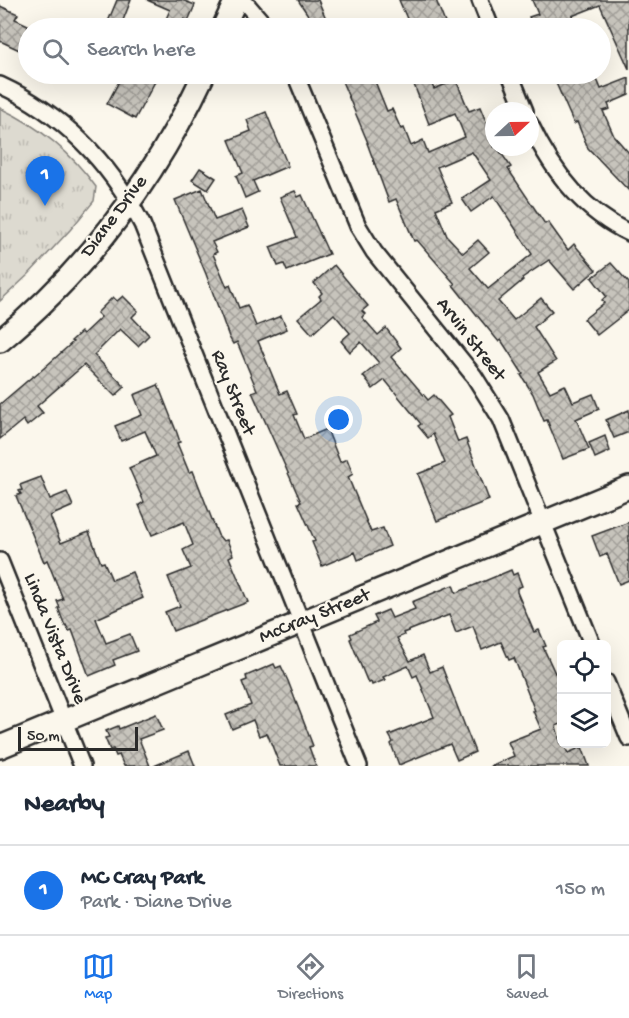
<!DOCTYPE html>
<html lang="en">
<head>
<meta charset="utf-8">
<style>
  body { margin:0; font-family:"Gochi Hand",sans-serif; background:#f6f6f7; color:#1f2937 }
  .controls { position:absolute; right:18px; bottom:18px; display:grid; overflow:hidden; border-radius:9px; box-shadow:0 6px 24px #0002 }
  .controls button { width:54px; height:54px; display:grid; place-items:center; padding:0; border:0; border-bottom:2px solid #e0e1e3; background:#fff; color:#1f2937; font:30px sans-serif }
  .compass { position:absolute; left:485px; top:102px; width:54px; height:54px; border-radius:50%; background:#fff; box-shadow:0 6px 24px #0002; rotate:68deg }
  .scale { position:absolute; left:18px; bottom:15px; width:120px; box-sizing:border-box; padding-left:6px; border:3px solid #2b2b2b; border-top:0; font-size:16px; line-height:21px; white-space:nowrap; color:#2b2b2b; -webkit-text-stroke:4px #fbf7ec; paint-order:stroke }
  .you { position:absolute; left:339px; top:420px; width:21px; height:21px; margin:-15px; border:4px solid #fff; border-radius:50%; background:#1a73e8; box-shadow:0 0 0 9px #1a73e833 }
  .badge { display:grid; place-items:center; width:39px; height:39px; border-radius:50%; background:#1a73e8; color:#fff; font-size:20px; font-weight:700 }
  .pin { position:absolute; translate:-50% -50px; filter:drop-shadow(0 2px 3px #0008) }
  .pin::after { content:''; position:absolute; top:32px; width:21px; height:18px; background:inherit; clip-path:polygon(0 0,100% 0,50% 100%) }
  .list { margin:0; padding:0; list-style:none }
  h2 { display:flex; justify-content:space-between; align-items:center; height:78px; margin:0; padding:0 24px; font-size:26px }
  h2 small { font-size:20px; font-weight:400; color:#747a83 }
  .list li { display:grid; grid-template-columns:39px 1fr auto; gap:18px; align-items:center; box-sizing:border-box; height:90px; padding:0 24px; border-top:2px solid #e0e1e3 }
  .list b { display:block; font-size:22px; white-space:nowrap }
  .list p { margin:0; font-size:20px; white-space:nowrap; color:#747a83 }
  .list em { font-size:20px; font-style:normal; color:#747a83 }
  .icon { flex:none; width:33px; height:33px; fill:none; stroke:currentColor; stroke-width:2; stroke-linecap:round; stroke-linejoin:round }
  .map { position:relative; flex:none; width:629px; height:766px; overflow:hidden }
  .search { position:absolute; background:#fff; box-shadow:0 6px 24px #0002; left:18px; right:18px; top:18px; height:66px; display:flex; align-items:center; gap:15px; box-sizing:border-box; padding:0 21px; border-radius:33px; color:#747a83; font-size:22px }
  .sheet { height:168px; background:#fff }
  nav { display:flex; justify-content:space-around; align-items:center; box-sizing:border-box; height:84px; border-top:2px solid #e0e1e3; background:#fff; font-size:16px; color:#747a83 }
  nav a { display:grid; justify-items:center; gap:3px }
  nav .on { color:#1a73e8 }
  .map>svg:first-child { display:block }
</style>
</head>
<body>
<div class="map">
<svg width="629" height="766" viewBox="0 0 629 766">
  <defs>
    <pattern id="park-tufts" width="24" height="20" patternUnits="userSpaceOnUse" patternTransform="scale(1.5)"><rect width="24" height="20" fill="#dddad0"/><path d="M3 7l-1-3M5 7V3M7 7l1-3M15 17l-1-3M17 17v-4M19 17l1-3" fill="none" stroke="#bebbb3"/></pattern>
    <pattern id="building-cross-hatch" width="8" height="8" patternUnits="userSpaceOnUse" patternTransform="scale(1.5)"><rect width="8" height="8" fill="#c7c4bc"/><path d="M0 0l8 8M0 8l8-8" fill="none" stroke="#a29f99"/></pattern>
  </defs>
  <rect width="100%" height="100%" fill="#fbf7ec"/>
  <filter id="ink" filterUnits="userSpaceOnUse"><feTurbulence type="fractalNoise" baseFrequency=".0167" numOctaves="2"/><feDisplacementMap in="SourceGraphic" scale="12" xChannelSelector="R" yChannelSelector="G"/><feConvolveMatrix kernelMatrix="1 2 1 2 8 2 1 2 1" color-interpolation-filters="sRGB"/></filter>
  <g filter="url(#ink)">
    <path fill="url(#park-tufts)" stroke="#84827e" stroke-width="1.5" d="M0 108C38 126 71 152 96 187L94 201 70 230 29 274 0 301Z"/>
    <g fill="url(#building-cross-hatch)" stroke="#2b2b2b" stroke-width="1.5" fill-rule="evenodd">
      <polygon points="117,0 131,0 120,28 107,24"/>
      <polygon points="147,0 182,0 195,5 188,21 184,19 180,28 162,28 170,10"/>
      <polygon points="298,0 318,0 330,28 285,28 310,18"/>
      <polygon points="399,0 436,0 447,28 411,28"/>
      <polygon points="532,0 629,0 629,69 600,5 572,16 577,28 534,28 529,17 538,14"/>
      <polygon points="0,6 18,14 15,19 28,25 28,54 0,41"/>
      <polygon points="123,74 133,79 136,74 159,74 135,119 107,104"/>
      <path d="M339 74H372L387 111 392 109 401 129 404 128 411 146 423 140 428 153 465 137 455 113 429 124 410 74H427L434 89 456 80 469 111 480 107 494 141V147H497L511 167 508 169 545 224 548 222 568 250 574 244 596 270 574 289 549 260 522 278 523 280 498 301 514 320 541 298 552 311 534 327 556 361 538 372 550 392 565 385 573 402 593 394 599 409 576 419 589 449 563 459 547 420 544 421 533 394 521 375 523 374 501 340 499 342 480 319 453 285 455 284 417 240 414 241 396 199 389 202 367 143H368ZM472 152 491 180 462 199 471 212 494 196 532 254 488 289 470 268 489 252 478 240 463 253 447 236 436 209 452 202 437 167Z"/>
      <polygon points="552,74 595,74 601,89 629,78 629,95 608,104 610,109 603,111 614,136 629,153 629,191 588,148 577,122 574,124"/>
      <polygon points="266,112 288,166 253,181 258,192 245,198 236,176 243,173 229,140 251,131 247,120"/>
      <polygon points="200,168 216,178 208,190 192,180"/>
      <polygon points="202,189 215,220 242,210 249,227 212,242 217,252 213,254 227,287 230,285 239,308 247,305 256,326 281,316 287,329 258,341 280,394 287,391 297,414 294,415 304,439 327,429 340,462 347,459 353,474 348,477 371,532 383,528 390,546 358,560 355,552 322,566 312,542 315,541 298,503 301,502 252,392 257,390 237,342 233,344 229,337 206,274 175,200"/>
      <polygon points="295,191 298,197 302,195 329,254 287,271 284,264 278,266 270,247 297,237 280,197"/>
      <polygon points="611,263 629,283 629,310 597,335 584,319 604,303 602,300 606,296 592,278"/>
      <polygon points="334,265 368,306 362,311 365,314 362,317 378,335 386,328 401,348 391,357 428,400 434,395 451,415 448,417 458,442 466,439 489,500 437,521 418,474 445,463 433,434 428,438 418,426 421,424 385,380 373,389 363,376 379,363 361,342 350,352 341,341 350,333 334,314 312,334 298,318 321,299 319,296 322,293 314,283"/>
      <polygon points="123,296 138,311 132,317 149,335 138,346 120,329 94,355 125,387 115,396 84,365 37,406 43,413 27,426 23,420 0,439 0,404 33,376 34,377 73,342 71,341 81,332 83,334 101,317 97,313 113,297 117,301"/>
      <polygon points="158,385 177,433 180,442 177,443 189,472 193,471 218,535 223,541 227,540 233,555 229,557 248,602 173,631 165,612 180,606 168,577 191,568 183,550 193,545 184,522 152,535 139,505 144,502 129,468 156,456 145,431 121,441 115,426 142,415 134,395"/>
      <polygon points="629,410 629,432 614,438 606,420"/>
      <polygon points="605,436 610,451 595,458 589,443"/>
      <polygon points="41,477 50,499 67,492 73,506 50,516 61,543 89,532 101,563 104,562 112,580 132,572 143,598 96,619 106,643 130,634 137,651 113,660 115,665 89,676 72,630 69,631 66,625 65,626 58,608 60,608 57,601 63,599 47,560 44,562 16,496 21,494 19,491 22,490 20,485"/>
      <polygon points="629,522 629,580 619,584 607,554 600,557 592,536"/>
      <polygon points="511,570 513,575 517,573 522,586 517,588 517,592 534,632 539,630 546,646 543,647 555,673 558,672 561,679 561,724 556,726 561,744 563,744 568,753 582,747 589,766 490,766 514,756 508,742 541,729 533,711 535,711 514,658 509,660 501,642 482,650 473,626 456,633 449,615 403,633 404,635 397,638 410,661 423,655 430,672 442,667 475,752 457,760 450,744 399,765 391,744 393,742 389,735 434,717 417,675 413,677 408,666 383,677 385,680 372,685 371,682 368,683 350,639 352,638 350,634 377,622 374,616 388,610 392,618 415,609 412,602 453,585 456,593"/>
      <polygon points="274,664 276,668 281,666 288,681 313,746 309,747 316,766 280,766 267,733 259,736 253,720 232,729 226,715 251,705 242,682 247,680 246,676"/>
      <polygon points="156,714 163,730 139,739 150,766 124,766 119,755 116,756 113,749 110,750 105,738 109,737 106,731 118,726 119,729"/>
      <polygon points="189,751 195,766 154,766"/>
    </g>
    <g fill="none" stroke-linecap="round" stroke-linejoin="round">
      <defs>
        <g id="street">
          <polyline points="243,0 267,28"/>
          <polyline points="480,0 491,28"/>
          <polyline points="295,74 358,226 374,252 474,376 501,419 592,644"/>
          <polyline points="510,74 525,111"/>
          <path d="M0 85C63 114 110 163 142 224L359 766"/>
          <path d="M530 124C551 169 583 211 629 233"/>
          <polyline points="0,561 82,766"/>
          <polyline points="606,682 629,738"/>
        </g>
        <g id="secondary">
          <polyline points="223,28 236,0"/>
          <path d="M0 341C88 269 156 176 204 74"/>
          <polyline points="0,747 629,487"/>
        </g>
      </defs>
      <use href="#street" stroke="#2b2b2b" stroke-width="20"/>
      <use href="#secondary" stroke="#2b2b2b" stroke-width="26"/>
      <use href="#street" stroke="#fbf7ec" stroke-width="15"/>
      <use href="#secondary" stroke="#fbf7ec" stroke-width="21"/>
    </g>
  </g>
  <g text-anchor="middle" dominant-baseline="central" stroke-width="4.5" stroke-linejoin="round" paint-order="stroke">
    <g font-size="20" fill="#2b2b2b" stroke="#fbf7ec">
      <text transform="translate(115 217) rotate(-53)">Diane Drive</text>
      <text transform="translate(470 340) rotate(52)">Arvin Street</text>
      <text transform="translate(232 393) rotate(68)">Ray Street</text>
      <text transform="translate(315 617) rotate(-22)">McCray Street</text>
      <text transform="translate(54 639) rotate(68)">Linda Vista Drive</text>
    </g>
  </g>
</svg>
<div class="controls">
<button><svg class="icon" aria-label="locate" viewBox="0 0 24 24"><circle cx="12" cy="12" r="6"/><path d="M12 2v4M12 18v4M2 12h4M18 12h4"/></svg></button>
<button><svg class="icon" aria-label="layers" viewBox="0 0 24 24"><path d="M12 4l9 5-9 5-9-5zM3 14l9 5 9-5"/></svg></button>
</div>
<svg class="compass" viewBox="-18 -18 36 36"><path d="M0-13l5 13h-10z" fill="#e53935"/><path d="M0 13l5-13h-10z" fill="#747a83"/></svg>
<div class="scale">50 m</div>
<div class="you"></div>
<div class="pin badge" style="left:45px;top:206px">1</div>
<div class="search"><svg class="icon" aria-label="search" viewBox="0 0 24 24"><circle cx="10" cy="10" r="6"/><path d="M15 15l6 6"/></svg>Search here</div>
</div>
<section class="sheet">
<h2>Nearby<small></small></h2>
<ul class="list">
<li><span class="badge">1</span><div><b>MC Cray Park</b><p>Park · Diane Drive</p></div><em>150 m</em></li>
</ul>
</section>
<nav>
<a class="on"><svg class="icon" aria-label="map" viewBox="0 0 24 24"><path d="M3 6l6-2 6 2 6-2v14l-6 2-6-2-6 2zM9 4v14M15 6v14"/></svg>Map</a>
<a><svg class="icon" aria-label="directions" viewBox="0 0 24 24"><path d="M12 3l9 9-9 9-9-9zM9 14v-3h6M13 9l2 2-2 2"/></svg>Directions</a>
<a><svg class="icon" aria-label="saved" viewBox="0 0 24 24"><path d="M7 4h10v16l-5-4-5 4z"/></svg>Saved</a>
</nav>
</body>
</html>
